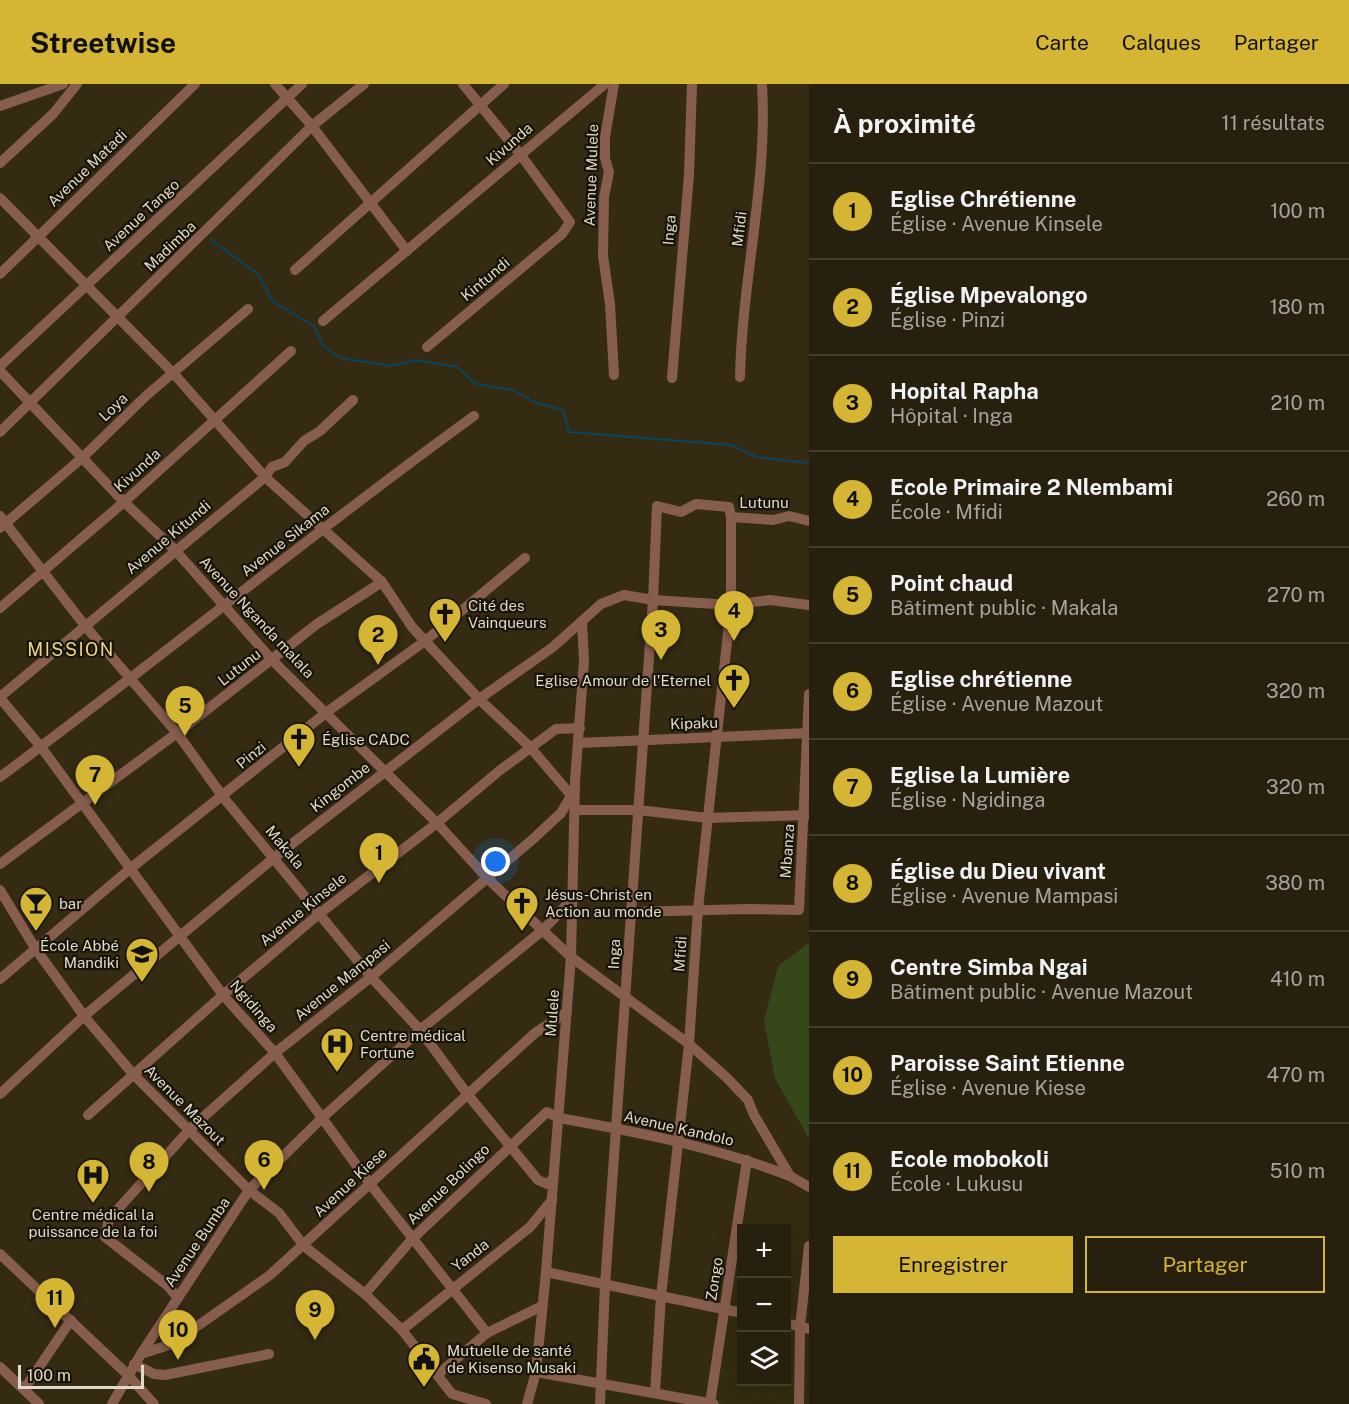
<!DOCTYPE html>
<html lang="fr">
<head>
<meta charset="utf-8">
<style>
  body { margin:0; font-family:"Public Sans",sans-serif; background:#332d1c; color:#f1f3f6 }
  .controls { position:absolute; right:18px; bottom:18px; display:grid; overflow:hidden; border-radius:0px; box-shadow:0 6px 24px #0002 }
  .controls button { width:54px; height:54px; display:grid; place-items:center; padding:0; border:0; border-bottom:2px solid #433e2e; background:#27200e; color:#f1f3f6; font:30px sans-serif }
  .scale { position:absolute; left:18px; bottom:15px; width:126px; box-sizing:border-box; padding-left:6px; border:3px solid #dfdacb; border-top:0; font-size:16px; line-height:21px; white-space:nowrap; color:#dfdacb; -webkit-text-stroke:4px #181409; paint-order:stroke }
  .you { position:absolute; left:496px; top:778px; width:21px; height:21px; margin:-15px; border:4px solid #fff; border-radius:50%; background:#1a73e8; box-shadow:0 0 0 9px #1a73e833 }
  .badge { display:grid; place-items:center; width:39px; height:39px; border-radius:50%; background:#d5b534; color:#111; font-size:20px; font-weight:700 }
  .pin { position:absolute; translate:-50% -50px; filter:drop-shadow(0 2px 3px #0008) }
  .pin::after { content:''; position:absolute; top:32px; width:21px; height:18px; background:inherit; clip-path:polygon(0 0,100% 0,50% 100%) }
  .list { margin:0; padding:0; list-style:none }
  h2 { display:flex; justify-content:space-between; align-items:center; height:78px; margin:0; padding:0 24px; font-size:26px }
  h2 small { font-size:20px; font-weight:400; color:#a4a39e }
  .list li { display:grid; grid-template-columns:39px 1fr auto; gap:18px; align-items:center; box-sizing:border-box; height:96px; padding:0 24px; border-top:2px solid #433e2e }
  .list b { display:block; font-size:22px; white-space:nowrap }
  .list p { margin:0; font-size:20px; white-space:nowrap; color:#a4a39e }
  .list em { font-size:20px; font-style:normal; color:#a4a39e }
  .actions { display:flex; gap:12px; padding:18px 24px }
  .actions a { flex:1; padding:14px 0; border:2px solid #d5b534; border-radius:0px; text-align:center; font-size:21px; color:#d5b534 }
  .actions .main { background:#d5b534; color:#111 }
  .icon { flex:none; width:33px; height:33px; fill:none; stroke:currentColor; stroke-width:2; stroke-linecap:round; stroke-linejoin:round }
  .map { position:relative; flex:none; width:809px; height:1320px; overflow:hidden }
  header { display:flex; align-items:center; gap:36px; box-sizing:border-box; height:84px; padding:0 30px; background:#d5b534; color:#111 }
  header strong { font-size:28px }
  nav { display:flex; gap:33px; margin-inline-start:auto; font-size:21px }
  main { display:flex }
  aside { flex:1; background:#27200e }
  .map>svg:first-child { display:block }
</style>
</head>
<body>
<header>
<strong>Streetwise</strong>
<nav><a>Carte</a><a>Calques</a><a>Partager</a></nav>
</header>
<main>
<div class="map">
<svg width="809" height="1320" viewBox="0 0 809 1320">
  <rect width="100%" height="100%" fill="#342b12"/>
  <polygon fill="#364819" points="809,859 809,1055 775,994 764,937 778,882"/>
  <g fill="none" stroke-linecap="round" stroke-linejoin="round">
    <polyline stroke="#074662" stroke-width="2" points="211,156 258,190 272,217 315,243 323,262 341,274 391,282 416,276 457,283 476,300 513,306 534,318 563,326 569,348 731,361 757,373 809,379"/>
    <g stroke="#875d4e" stroke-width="10">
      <polyline points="275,0 312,42 407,167"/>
      <polyline points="0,22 63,0"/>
      <polyline points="0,79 53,30 77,0"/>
      <polyline points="0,114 174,290 265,393 382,498 412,543 479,615 530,663 570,710"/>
      <polyline points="295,186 504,0"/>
      <polyline points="0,190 195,0"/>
      <polyline points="323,237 605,0"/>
      <polyline points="427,263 562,150 570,138 520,70 463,0"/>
      <polyline points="0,282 302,0"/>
      <polyline points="0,287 124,418 175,466 272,576 437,739 488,795 571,873 689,960 727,994 748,1016 754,1031 790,1092 809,1103"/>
      <polyline points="614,291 610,220 603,172 604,113 609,88 605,74 605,53 614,0"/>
      <path d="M740 293C742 195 768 98 762 0"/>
      <polyline points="672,294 689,91 692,0"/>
      <polyline points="0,348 312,42 364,0"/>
      <polyline points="0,432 86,543 177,649 223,713 371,893 420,946 468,1011 538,1096 547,1100 553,1095"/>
      <polyline points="0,444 82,374 147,311 248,225"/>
      <polyline points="0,524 124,418 291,267"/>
      <polyline points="0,613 265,393 272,383 285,378 304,357 320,347 353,316"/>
      <polyline points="0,614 41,663 223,911 275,969 370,1100 487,1249"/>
      <polyline points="579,659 809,649"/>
      <path d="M0 693C160 575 313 448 474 332"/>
      <polyline points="576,726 638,726 708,734 809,731"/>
      <polyline points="0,780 177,649 317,540 382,498"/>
      <polyline points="0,806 35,864 84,932 133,990 249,1106 279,1129 304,1162 365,1210 402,1246 452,1310 486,1320"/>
      <polyline points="631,828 748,825 799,826 809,610"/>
      <polyline points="0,895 131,784 327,628 425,557 525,474"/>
      <polyline points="0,1010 84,932 275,773 479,615 553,563 601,520 624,511 653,516 731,521 770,516 809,521"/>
      <polyline points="88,1031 223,911 319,830 437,739 499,687 556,645 580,644"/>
      <polyline points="0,1170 128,1291 154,1320"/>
      <polyline points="546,1188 742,1229"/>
      <path d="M365 1210 412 1155 547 1028 559 1034C638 1048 715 1063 790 1092"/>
      <polyline points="178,1214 168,1202 105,1153 109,1135 190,1045 275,969 371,893 533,755 561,729 575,705"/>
      <polyline points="786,1239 809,1245"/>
      <polyline points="402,1246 530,1143 552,1116"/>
      <polyline points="141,1270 172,1260 270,1191 535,949 567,928"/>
      <polyline points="134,1280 154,1290 165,1291 269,1270"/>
      <polyline points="0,1283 39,1320"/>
      <polyline points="536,1288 714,1320"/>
      <polyline points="437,1291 487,1249 542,1222"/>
      <polyline points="25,1304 71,1236"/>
      <polyline points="655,1309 661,1212 689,960 698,825 731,521 731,433"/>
      <polyline points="112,1320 141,1270 249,1106 322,1034 420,946 543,846 574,813"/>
      <polyline points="527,1320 536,1288 546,1188 571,873 575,697 584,577 582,538"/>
      <polyline points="600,1320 605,1201 653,516 657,422 681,428 696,420 729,423 731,433 773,436 789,432 809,437"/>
      <polyline points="710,1320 747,1076"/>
      <polyline points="799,1320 800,1242 809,1162"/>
    </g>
  </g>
  <defs>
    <symbol id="church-pin" viewBox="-11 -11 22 30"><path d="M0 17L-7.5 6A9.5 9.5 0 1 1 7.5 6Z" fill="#d5b534" stroke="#181409"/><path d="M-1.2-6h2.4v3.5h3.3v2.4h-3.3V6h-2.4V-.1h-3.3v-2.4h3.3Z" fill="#111"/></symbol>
    <symbol id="bar-pin" viewBox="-11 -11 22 30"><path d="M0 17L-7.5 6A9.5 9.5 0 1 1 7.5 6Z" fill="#d5b534" stroke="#181409"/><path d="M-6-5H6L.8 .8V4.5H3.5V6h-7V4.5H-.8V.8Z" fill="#111"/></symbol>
    <symbol id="school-pin" viewBox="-11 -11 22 30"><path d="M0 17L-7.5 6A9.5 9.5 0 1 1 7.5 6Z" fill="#d5b534" stroke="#181409"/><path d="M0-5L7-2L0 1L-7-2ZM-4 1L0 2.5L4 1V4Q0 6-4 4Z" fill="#111"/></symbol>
    <symbol id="hospital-pin" viewBox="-11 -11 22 30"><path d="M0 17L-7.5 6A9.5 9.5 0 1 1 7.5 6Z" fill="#d5b534" stroke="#181409"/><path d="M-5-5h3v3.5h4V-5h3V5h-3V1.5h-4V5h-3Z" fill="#111"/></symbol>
    <symbol id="civic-pin" viewBox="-11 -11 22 30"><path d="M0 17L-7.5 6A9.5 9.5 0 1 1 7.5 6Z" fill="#d5b534" stroke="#181409"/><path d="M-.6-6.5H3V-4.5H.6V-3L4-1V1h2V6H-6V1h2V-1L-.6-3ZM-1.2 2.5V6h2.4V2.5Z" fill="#111"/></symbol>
  </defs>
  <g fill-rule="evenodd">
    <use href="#church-pin" x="426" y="511" width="38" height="52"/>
    <use href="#church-pin" x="715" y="577" width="38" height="52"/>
    <use href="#church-pin" x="280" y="636" width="38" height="52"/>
    <use href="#bar-pin" x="17" y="800" width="38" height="52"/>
    <use href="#church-pin" x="503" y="800" width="38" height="52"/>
    <use href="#school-pin" x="123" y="851" width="38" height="52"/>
    <use href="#hospital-pin" x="318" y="941" width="38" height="52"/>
    <use href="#hospital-pin" x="74" y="1072" width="38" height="52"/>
    <use href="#civic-pin" x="405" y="1256" width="38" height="52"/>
  </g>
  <g text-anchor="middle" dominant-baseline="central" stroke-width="4.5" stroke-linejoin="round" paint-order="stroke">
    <g font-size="15" fill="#dfdacb" stroke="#181409">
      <text transform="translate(509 60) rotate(-41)">Kivunda</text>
      <text transform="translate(87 84) rotate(-44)">Avenue Matadi</text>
      <text transform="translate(591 91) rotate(-88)">Avenue Mulele</text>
      <text transform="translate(141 131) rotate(-43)">Avenue Tango</text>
      <text transform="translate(739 145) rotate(-83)">Mfidi</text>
      <text transform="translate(669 146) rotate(-85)">Inga</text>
      <text transform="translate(170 162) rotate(-44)">Madimba</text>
      <text transform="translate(485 195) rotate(-40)">Kintundi</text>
      <text transform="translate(113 323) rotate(-44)">Loya</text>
      <text transform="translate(137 386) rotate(-42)">Kivunda</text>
      <text x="764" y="418">Lutunu</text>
      <text transform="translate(168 453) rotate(-40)">Avenue Kitundi</text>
      <text transform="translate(285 456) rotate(-38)">Avenue Sikama</text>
      <text transform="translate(257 533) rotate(47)">Avenue Nganda malala</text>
      <text transform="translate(239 583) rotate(-38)">Lutunu</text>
      <text transform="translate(694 639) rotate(-2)">Kipaku</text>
      <text transform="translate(251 671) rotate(-39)">Pinzi</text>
      <text transform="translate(340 703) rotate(-38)">Kingombe</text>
      <text transform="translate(285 763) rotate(50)">Makala</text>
      <text transform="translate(787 767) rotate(-86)">Mbanza</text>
      <text transform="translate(303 825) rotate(-39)">Avenue Kinsele</text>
      <text transform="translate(614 870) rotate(-87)">Inga</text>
      <text transform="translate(680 870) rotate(-86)">Mfidi</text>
      <text transform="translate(342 896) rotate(-39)">Avenue Mampasi</text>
      <text transform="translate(254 922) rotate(49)">Ngidinga</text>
      <text transform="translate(552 929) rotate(-86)">Mulele</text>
      <text transform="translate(185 1021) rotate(45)">Avenue Mazout</text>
      <text transform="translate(679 1044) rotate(13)">Avenue Kandolo</text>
      <text transform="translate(350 1098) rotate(-43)">Avenue Kiese</text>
      <text transform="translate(448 1100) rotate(-44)">Avenue Bolingo</text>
      <text transform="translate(197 1158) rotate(-56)">Avenue Bumba</text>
      <text transform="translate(470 1171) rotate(-38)">Yanda</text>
      <text transform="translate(714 1195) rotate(-81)">Zongo</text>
    </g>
    <g font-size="15" fill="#dfdacb" stroke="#181409" text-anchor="start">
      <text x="468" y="521">Cité des<tspan x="468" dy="17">Vainqueurs</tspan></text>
      <text x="711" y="596" text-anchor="end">Eglise Amour de l'Eternel</text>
      <text x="322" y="655">Église CADC</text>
      <text x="545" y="810">Jésus-Christ en<tspan x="545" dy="17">Action au monde</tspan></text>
      <text x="59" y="819">bar</text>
      <text x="119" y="861" text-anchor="end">École Abbé<tspan x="119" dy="17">Mandiki</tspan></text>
      <text x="360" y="951">Centre médical<tspan x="360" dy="17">Fortune</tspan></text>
      <text x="93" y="1130" text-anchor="middle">Centre médical la<tspan x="93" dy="17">puissance de la foi</tspan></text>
      <text x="447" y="1266">Mutuelle de santé<tspan x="447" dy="17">de Kisenso Musaki</tspan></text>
    </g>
    <g font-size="18" letter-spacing="1.5" fill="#ebd688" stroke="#181409">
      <text x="71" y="565">MISSION</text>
    </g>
  </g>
</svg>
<div class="controls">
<button>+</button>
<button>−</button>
<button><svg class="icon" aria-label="layers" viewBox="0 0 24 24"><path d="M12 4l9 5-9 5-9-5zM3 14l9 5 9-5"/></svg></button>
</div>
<div class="scale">100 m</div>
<div class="you"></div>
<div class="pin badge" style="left:379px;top:799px">1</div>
<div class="pin badge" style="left:378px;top:581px">2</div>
<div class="pin badge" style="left:661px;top:576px">3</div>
<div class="pin badge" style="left:734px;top:557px">4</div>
<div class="pin badge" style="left:185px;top:652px">5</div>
<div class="pin badge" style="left:264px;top:1106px">6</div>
<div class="pin badge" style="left:95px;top:721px">7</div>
<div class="pin badge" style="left:149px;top:1108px">8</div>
<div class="pin badge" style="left:315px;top:1256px">9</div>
<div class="pin badge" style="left:178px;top:1276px">10</div>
<div class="pin badge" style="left:55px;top:1244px">11</div>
</div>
<aside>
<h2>À proximité<small>11 résultats</small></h2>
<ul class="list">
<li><span class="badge">1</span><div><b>Eglise Chrétienne</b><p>Église · Avenue Kinsele</p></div><em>100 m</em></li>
<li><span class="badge">2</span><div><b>Église Mpevalongo</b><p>Église · Pinzi</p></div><em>180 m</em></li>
<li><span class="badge">3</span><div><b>Hopital Rapha</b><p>Hôpital · Inga</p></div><em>210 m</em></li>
<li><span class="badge">4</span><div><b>Ecole Primaire 2 Nlembami</b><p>École · Mfidi</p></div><em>260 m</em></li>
<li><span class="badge">5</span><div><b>Point chaud</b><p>Bâtiment public · Makala</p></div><em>270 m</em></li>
<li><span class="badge">6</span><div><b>Eglise chrétienne</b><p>Église · Avenue Mazout</p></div><em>320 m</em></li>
<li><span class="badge">7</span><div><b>Eglise la Lumière</b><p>Église · Ngidinga</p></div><em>320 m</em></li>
<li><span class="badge">8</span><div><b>Église du Dieu vivant</b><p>Église · Avenue Mampasi</p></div><em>380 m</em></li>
<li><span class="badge">9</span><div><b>Centre Simba Ngai</b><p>Bâtiment public · Avenue Mazout</p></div><em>410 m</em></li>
<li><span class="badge">10</span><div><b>Paroisse Saint Etienne</b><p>Église · Avenue Kiese</p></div><em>470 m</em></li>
<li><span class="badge">11</span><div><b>Ecole mobokoli</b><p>École · Lukusu</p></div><em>510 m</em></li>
</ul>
<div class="actions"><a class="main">Enregistrer</a><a>Partager</a></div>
</aside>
</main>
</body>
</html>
